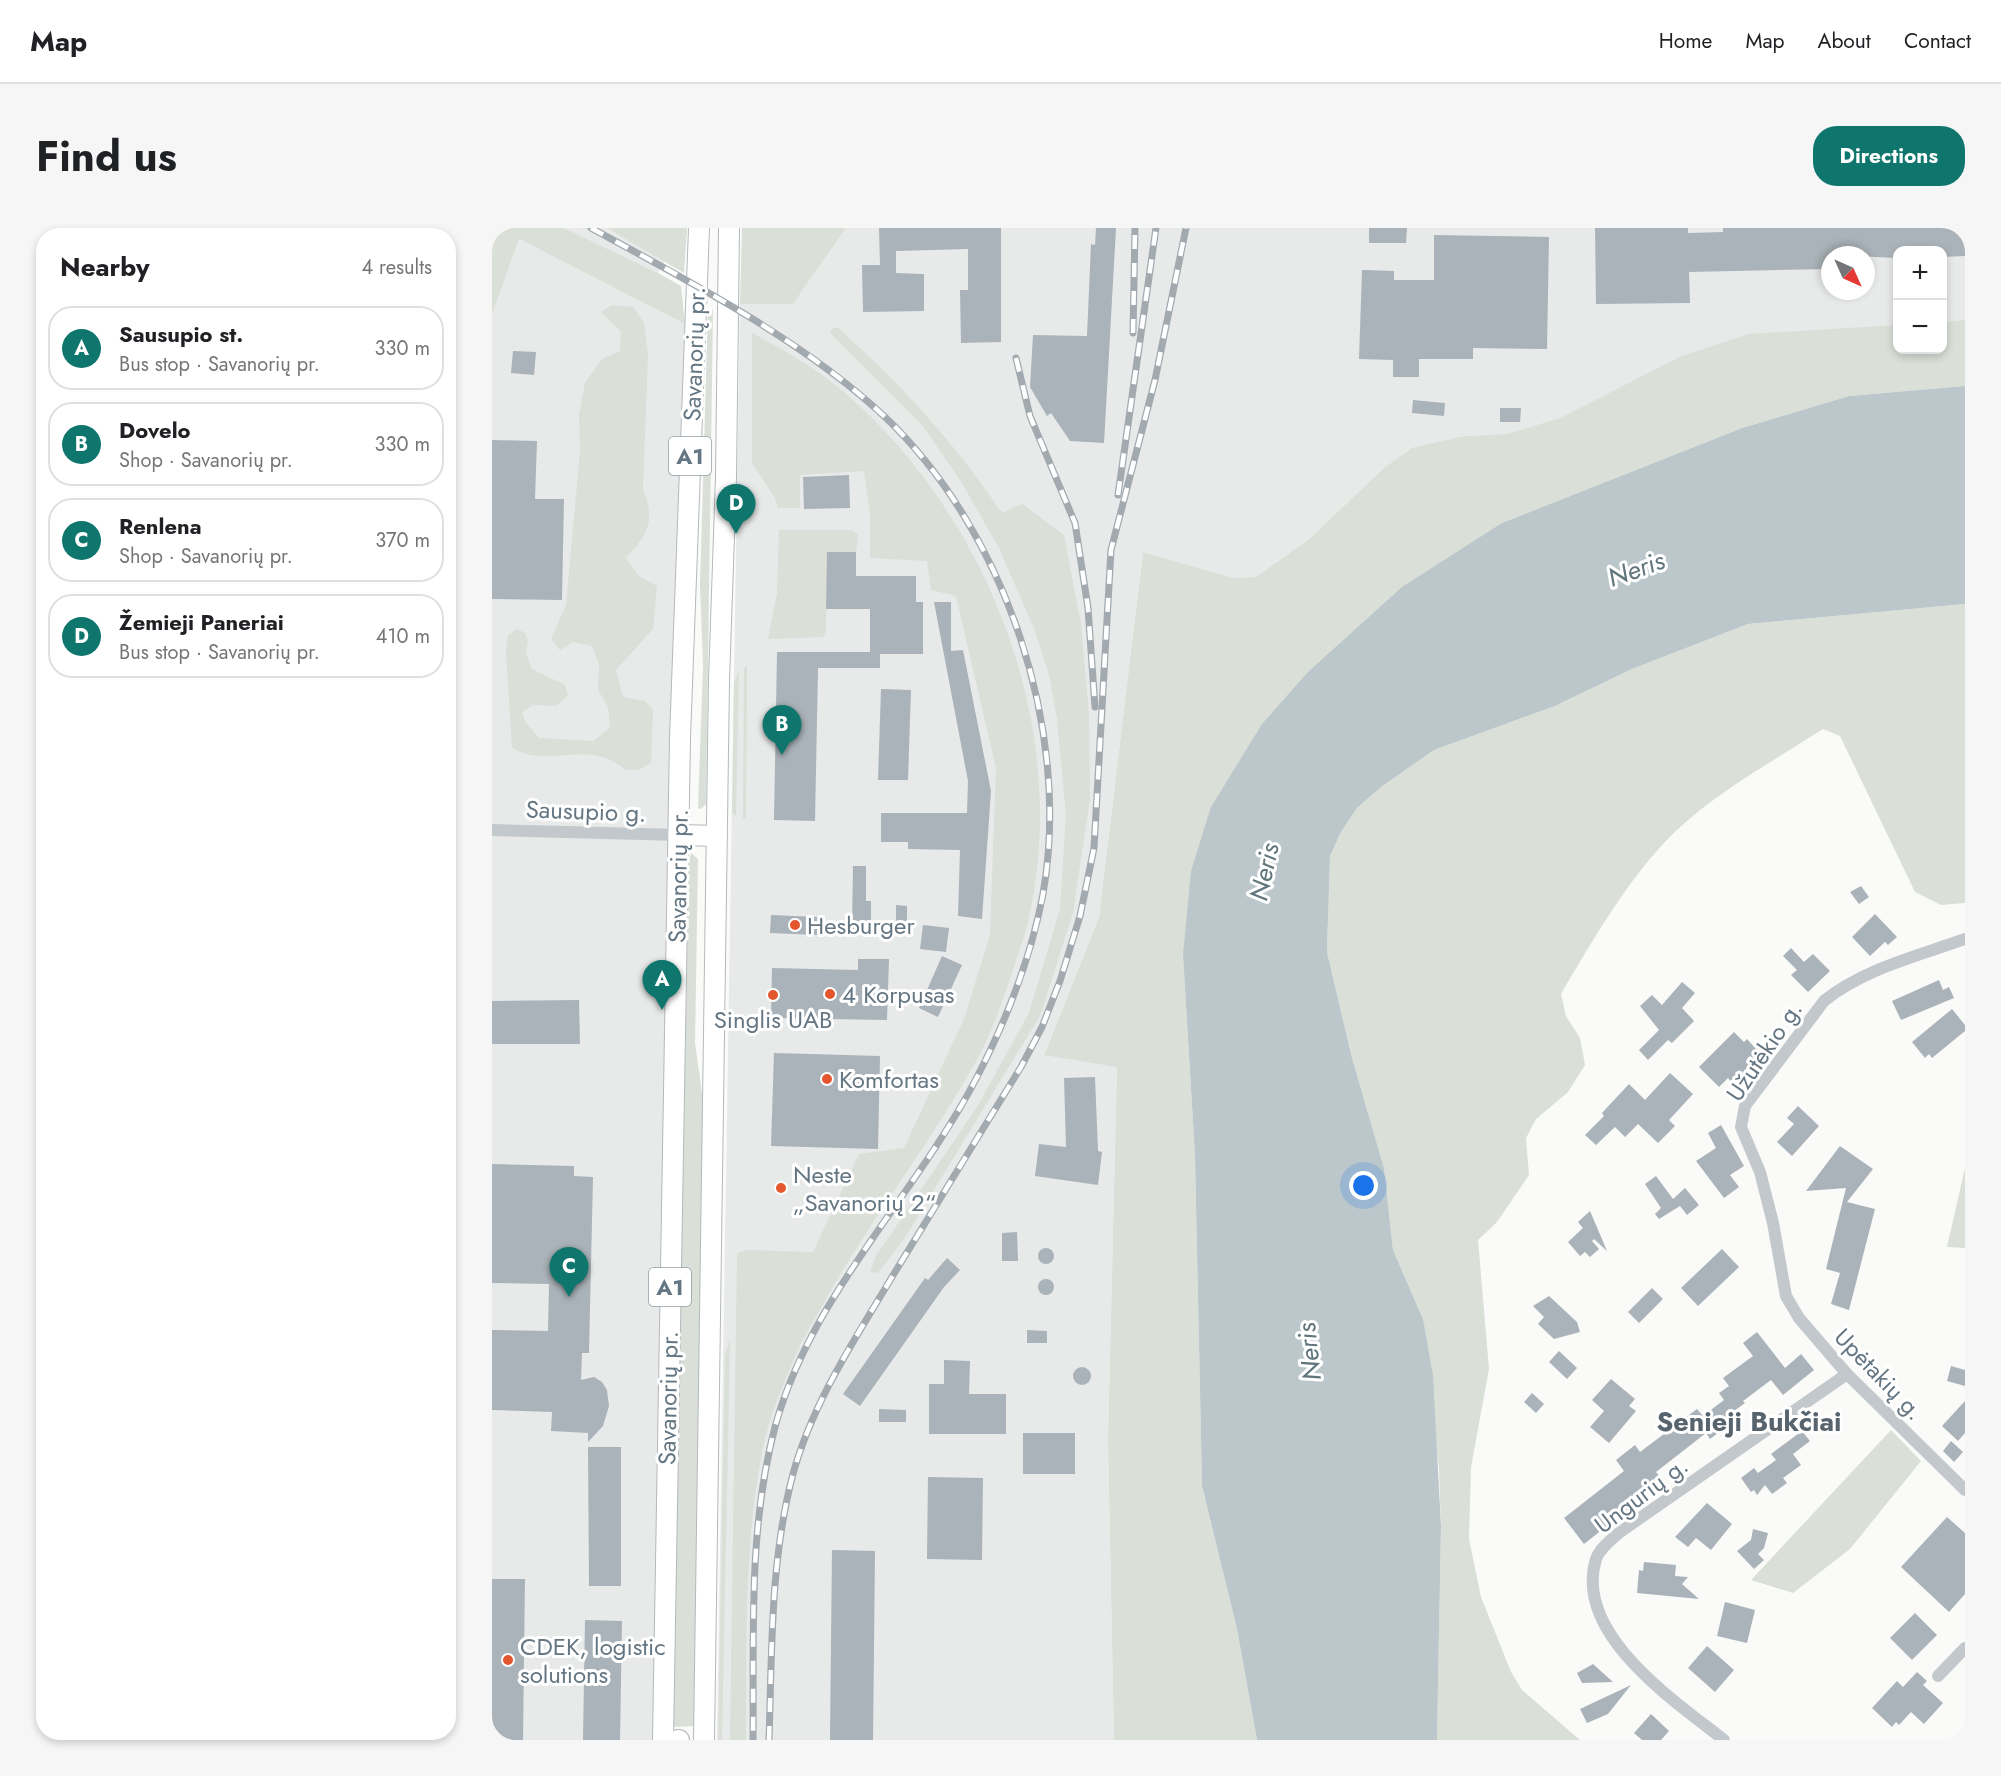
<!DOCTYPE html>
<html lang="en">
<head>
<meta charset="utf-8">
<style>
  body { margin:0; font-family:Jost,sans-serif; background:#f6f6f6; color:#202124 }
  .controls { position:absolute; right:18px; top:18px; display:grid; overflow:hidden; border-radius:12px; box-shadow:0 3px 9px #0003 }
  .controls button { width:54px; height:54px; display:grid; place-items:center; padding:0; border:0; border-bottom:2px solid #e0e0e0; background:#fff; color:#202124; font:30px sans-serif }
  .compass { position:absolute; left:1329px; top:18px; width:54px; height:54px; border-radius:50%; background:#fff; box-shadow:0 3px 9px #0003; rotate:135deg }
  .you { position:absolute; left:872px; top:958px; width:21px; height:21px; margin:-15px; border:4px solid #fff; border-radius:50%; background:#1a73e8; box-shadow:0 0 0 9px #1a73e833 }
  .badge { display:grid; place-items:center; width:39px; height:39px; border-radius:50%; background:#0f766e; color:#fff; font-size:20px; font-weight:700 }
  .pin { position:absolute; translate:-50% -50px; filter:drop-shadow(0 2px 3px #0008) }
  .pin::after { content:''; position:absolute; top:32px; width:21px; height:18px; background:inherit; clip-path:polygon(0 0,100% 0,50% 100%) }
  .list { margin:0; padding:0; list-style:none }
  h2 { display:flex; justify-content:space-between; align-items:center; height:78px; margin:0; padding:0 24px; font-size:26px }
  h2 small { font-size:20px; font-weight:400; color:#757577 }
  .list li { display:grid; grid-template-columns:39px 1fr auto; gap:18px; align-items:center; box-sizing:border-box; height:84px; margin:0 12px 12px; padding:0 12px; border:2px solid #e0e0e0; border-radius:24px }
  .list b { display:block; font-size:22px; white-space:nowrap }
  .list p { margin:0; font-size:20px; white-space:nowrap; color:#757577 }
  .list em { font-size:20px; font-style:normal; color:#757577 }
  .map { position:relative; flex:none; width:1473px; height:1512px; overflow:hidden; border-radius:24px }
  header { display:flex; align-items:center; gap:36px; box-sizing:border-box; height:84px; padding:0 30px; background:#fff; border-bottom:2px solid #e0e0e0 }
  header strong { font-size:28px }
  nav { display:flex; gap:33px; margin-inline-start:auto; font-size:21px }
  .intro { display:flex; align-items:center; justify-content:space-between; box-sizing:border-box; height:144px; padding:0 36px }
  h1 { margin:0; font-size:42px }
  .button { padding:15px 27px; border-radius:24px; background:#0f766e; color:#fff; font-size:21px; font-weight:700 }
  main { display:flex; gap:36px; padding:0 36px }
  aside { flex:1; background:#fff; border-radius:24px; box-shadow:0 3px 9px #0003 }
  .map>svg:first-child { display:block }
</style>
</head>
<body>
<header>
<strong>Map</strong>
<nav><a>Home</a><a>Map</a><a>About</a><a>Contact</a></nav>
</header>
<div class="intro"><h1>Find us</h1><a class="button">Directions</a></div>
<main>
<aside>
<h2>Nearby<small>4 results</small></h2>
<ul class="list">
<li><span class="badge">A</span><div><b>Sausupio st.</b><p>Bus stop · Savanorių pr.</p></div><em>330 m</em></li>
<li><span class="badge">B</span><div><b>Dovelo</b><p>Shop · Savanorių pr.</p></div><em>330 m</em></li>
<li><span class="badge">C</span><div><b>Renlena</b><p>Shop · Savanorių pr.</p></div><em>370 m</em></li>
<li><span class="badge">D</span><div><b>Žemieji Paneriai</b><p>Bus stop · Savanorių pr.</p></div><em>410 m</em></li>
</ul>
</aside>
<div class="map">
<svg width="1473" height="1512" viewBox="0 0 1473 1512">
  <rect width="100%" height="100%" fill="#fafaf8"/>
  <g fill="#e8e9e9" fill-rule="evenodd">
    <polygon points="72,0 115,0 173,33 166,45"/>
    <path d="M354 0H1473V92L1451 94 1450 22H1406L1405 97 1348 101 1187 129 1068 190 1014 206 973 208 892 240 817 311 764 349 742 350 651 324 607 689 552 826 625 838 616 1211 622 1512H225L248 76H301ZM1338 27H1374V63H1338Z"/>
    <polygon points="27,11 193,96 162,1512 0,1512 0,87"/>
  </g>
  <g fill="#dadfd7">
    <polygon points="0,0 72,0 166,45 189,58 193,96 27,11 0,87"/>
    <polygon points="115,0 195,0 192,45"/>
    <polygon points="250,0 354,0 301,76 248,76"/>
    <path d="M120 77 141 79 152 95 156 126 151 261C164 294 156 306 134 330L147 348 165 358 161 401 124 442 131 469 153 473 161 482 159 535 146 542H134C95 509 58 542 20 520L14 423 16 407 25 401 33 405 36 412 34 426 40 441 73 457 76 468 64 478 41 477 30 484 33 494 47 510 101 513 118 500 116 479 106 462 107 436 100 418 81 414 68 422 59 411 74 377 88 223 87 187 93 155 110 131 128 123 129 104 109 84Z"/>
    <polygon points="216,81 221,82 214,576 209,581 206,580 211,438 208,358"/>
    <polygon points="1473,92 1473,158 1357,168 1250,200 1010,295 691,727 703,928 710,1258 745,1401 765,1512 622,1512 616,1211 625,839 552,827 607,689 651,324 742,350 764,349 817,311 892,240 920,220 973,208 1014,206 1068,190 1187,129 1257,106 1405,97 1406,122 1450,122 1451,94"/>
    <path d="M341 100H346C409 156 463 215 510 285L530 276 572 307 589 396 597 486 598 570 581 685 548 788 412 1011 386 1045 378 1044 384 1028 485 879 537 785 568 681 574 587 565 490 557 447 543 403 507 320 467 250 429 196 338 105Z"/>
    <path d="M260 105C293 123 325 140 353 165 497 289 579 501 537 689 534 706 526 724 521 742 510 774 499 808 482 837 435 920 375 996 329 1080 319 1098 307 1116 300 1136 290 1160 279 1186 273 1211 251 1309 255 1412 254 1512H238L245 1028 247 1024 257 1022 321 1024 367 926 412 920 472 791 498 707 504 540 464 368 439 362 435 333 378 330V286L372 243 308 247V280H286L283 270 260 235Z"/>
    <polygon points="287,302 361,302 366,307 364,324 335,324 334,404 331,409 276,411 285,365"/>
    <path d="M1473 376V675L1449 677 1423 664 1348 508 1331 501C1277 536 1216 568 1172 615 1134 655 1097 718 1069 766L1074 788 1088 810 1093 837 1076 864 1044 891 1034 910 1037 947 1005 994 986 1012 997 1141 979 1239 977 1311 989 1369 1019 1444 1030 1462 1088 1512H945L949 1298 947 1241 931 1091 901 1022 892 940 860 830 835 724 838 628 849 604 865 580 889 559 942 522 1063 478 1140 441 1256 396Z"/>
    <polygon points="255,438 254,591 251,591 252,440"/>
    <polygon points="247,442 244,588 240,585 242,455"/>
    <polygon points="199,625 206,631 203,815 211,873 203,1498 181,1499 196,677 197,632"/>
    <polygon points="1473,940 1473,1020 1455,1019"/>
    <polygon points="238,1112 230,1512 226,1512 233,1127"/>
    <polygon points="1399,1202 1429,1233 1358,1321 1301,1365 1259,1352"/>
  </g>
  <polygon fill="#bbc7cb" points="1473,158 1473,376 1256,396 1140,441 1063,478 942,522 889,559 865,580 849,604 838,628 835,724 860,830 892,940 901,1022 931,1091 941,1148 949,1298 945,1512 765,1512 745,1401 710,1258 703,928 691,727 699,643 719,579 770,496 816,444 910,359 1010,295 1250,200 1357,168"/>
  <g fill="#aab3b9">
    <polygon points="387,0 509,0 509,114 469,115 468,62 476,62 476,21 404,23 404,45 432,46 432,83 371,84 370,37 388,37"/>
    <polygon points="604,0 624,0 612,215 578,213 559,185 555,188 538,159 541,107 595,108 599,16 603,17"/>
    <polygon points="877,0 915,0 914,15 877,15"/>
    <polygon points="1103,0 1196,0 1196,5 1231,4 1231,0 1473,0 1473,28 1450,29 1450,22 1406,22 1406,30 1338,27 1338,41 1197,44 1198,75 1104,76"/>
    <polygon points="942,7 1057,9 1055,121 981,120 981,131 927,131 927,149 901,149 901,132 867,131 870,42 902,43 902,52 942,52"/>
    <polygon points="21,123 44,124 42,147 19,145"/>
    <polygon points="921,172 953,175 952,188 920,185"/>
    <polygon points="1008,180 1029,180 1028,194 1008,194"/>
    <polygon points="0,212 45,213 43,271 72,271 70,372 0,371"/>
    <polygon points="357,247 358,280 312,281 311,249"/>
    <polygon points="335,324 364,324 364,348 424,348 424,374 431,374 431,426 388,426 388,440 326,440 323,593 282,592 285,424 378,424 378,381 334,381"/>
    <polygon points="442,374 459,374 459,423 471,422 499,563 490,691 466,688 468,622 416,621 416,614 389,614 389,585 475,585 476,553"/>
    <polygon points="389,461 419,462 416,552 386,552"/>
    <polygon points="361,638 374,638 374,673 379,673 379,701 360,701"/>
    <polygon points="1369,658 1377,669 1367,676 1358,664"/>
    <polygon points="404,677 415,678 415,694 404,694"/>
    <polygon points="1383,686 1405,709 1396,717 1393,714 1378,728 1360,709"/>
    <polygon points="279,687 327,689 326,707 278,705"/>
    <polygon points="431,697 457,700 454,724 428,721"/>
    <polygon points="1299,720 1312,734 1321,726 1338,743 1316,764 1299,747 1305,742 1291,728"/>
    <polygon points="450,728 470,737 446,789 427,780"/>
    <polygon points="366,731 397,731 395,792 279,790 280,740 366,742"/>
    <polygon points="1447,752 1451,762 1457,759 1462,770 1409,792 1400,773"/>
    <polygon points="1190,754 1203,765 1190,780 1202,793 1180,815 1176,812 1156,832 1147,822 1167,802 1148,778 1160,767 1170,777"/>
    <polygon points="87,772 88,816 0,816 0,773"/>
    <polygon points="1460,781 1473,797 1473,803 1440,830 1437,826 1433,830 1420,814"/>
    <polygon points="1242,804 1252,814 1255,811 1276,834 1264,850 1258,845 1244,859 1236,850 1227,859 1207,839"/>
    <polygon points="282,825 388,828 386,921 279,918"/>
    <polygon points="1178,845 1201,866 1177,892 1183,898 1166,915 1146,896 1133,909 1123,899 1104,917 1093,907 1112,888 1110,885 1137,856 1153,872"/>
    <polygon points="603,849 606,923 610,924 606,957 543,948 547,916 574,919 572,850"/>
    <polygon points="1306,878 1327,898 1300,928 1285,914 1302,896 1295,890"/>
    <polygon points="1229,897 1252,938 1238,947 1247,959 1232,970 1204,933 1224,920 1216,905"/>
    <polygon points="1348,918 1381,941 1355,974 1383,981 1357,1082 1339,1076 1348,1045 1334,1041 1354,960 1314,963"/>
    <polygon points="0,936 82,938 82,948 101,949 97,1125 90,1125 89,1152 102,1149 110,1154 115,1162 117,1178 111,1198 96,1214 96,1205 59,1203 60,1184 0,1182 0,1102 56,1103 57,1056 0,1055"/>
    <polygon points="1164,948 1181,971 1193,960 1207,977 1195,987 1188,978 1167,991 1163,986 1169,980 1153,956"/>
    <polygon points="1098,983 1115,1023 1102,1011 1100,1013 1107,1021 1098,1029 1093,1024 1088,1028 1076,1014 1091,1000 1086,994"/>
    <polygon points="525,1004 526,1033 510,1033 510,1005"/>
    <circle cx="554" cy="1028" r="8"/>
    <polygon points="1230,1021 1247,1039 1206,1078 1189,1060"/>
    <polygon points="455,1030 468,1042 452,1059 368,1178 351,1166 433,1050 436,1052"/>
    <circle cx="554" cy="1059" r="8"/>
    <polygon points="1160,1060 1171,1071 1147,1095 1136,1084"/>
    <polygon points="1057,1068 1085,1094 1088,1104 1062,1111 1046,1096 1052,1089 1041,1078"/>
    <polygon points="535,1102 555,1103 555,1115 535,1115"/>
    <polygon points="1265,1104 1293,1140 1309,1126 1322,1142 1291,1167 1279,1152 1251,1173 1253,1175 1230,1192 1235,1198 1218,1211 1214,1205 1164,1244 1169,1250 1141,1272 1144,1275 1092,1316 1072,1290 1132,1243 1124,1232 1143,1217 1148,1224 1205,1181 1211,1188 1232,1172 1227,1165 1237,1158 1231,1150 1261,1128 1251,1115"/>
    <polygon points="1067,1123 1085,1140 1075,1151 1057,1134"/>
    <polygon points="452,1132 478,1133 477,1166 514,1166 514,1206 437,1206 437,1156 452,1156"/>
    <polygon points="1459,1138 1473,1142 1473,1158 1455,1153"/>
    <circle cx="590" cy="1148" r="9"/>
    <polygon points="1119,1151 1143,1171 1137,1178 1144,1183 1117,1215 1098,1199 1112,1183 1100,1172"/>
    <polygon points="1040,1165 1052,1176 1044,1185 1032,1174"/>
    <polygon points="1473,1173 1473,1205 1466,1213 1450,1198"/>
    <polygon points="387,1181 414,1182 414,1194 387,1194"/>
    <polygon points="1310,1203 1318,1213 1301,1226 1309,1237 1291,1250 1295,1255 1280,1266 1273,1257 1265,1267 1262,1262 1259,1264 1249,1250 1262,1240 1266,1245 1284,1232 1279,1226"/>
    <rect x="531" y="1205" width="52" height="41"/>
    <polygon points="1459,1213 1471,1224 1462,1234 1451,1223"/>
    <polygon points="96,1219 129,1219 129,1358 97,1358"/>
    <polygon points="436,1249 491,1250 490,1332 435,1331"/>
    <polygon points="1215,1275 1240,1296 1219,1322 1204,1310 1196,1319 1183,1309"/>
    <polygon points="1455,1289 1473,1305 1473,1366 1457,1384 1409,1339"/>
    <polygon points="1261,1301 1276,1305 1272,1320 1266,1326 1272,1332 1262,1341 1245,1323 1259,1312"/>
    <polygon points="340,1322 383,1323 381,1512 338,1512"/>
    <polygon points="1152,1334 1184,1337 1183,1348 1196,1349 1190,1356 1207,1371 1145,1365 1147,1342 1151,1343"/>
    <polygon points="0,1351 33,1351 31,1512 0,1512"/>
    <polygon points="1233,1374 1263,1382 1255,1415 1225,1408"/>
    <polygon points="1423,1385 1445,1407 1420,1432 1398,1410"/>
    <polygon points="93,1392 130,1393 128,1512 91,1512"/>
    <polygon points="1215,1418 1242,1442 1223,1464 1196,1440"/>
    <polygon points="1101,1436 1121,1454 1090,1455 1085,1445"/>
    <polygon points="1425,1444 1435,1453 1431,1457 1451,1475 1432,1496 1419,1484 1407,1497 1404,1494 1400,1499 1380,1480 1405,1453 1411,1459"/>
    <polygon points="1139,1457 1116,1486 1095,1495 1088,1481"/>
    <polygon points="1159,1486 1177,1503 1169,1512 1150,1512 1142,1505"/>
  </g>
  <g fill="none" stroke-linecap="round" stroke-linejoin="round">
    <defs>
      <g id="trunk">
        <polyline points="188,607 225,608"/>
        <polyline points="171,1512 188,510 207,0"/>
        <polyline points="186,1512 187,1512"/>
        <polyline points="212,1512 227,452 234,249 237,0"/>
      </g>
    </defs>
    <use href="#trunk" stroke="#b4b9bd" stroke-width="22"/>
    <g stroke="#c3c8cc" stroke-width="12">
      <polyline points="0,602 188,607"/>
      <path d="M1473 711C1426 728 1371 741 1332 773L1253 878 1249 899 1268 944 1281 995 1294 1068 1307 1090 1355 1146 1473 1262"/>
      <polyline points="1446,1448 1473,1420"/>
      <path d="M1232 1512C1183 1473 1081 1406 1104 1331 1108 1320 1120 1311 1128 1304L1355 1146"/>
    </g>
    <use href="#trunk" stroke="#fff" stroke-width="20"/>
    <defs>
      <g id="rail">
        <path d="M99 0C195 52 314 114 393 189 513 303 580 502 551 666 539 730 514 793 484 851 422 970 319 1067 283 1199 256 1301 262 1408 261 1512"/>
        <polyline points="641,105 643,0"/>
        <polyline points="524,130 538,188 583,295 596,380 603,479"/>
        <polyline points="626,267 664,0"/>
        <path d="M277 1512C280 1423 278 1333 301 1246 321 1173 365 1108 403 1044 445 976 487 907 529 839L550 799 568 753 588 688 602 620 619 322 663 152 694 0"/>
      </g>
    </defs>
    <use href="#rail" stroke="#a2aab0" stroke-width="7"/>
    <use href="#rail" stroke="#fff" stroke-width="4.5" stroke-dasharray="14" stroke-linecap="butt"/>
  </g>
  <g fill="#e4572e" stroke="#fff" stroke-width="2">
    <circle cx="303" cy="697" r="6"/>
    <circle cx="338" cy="766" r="6"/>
    <circle cx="281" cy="767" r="6"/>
    <circle cx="335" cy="851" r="6"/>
    <circle cx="289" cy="960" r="6"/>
    <circle cx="16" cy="1432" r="6"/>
  </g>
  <g text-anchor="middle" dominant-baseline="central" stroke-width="6" stroke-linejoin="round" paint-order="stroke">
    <g fill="#fff" stroke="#939fa8" stroke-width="1.5">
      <rect x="177" y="209" width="42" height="38" rx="4.5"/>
      <rect x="157" y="1040" width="42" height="38" rx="4.5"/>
    </g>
    <g font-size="22" font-weight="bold" fill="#657683">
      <text x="198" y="228">A1</text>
      <text x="178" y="1059">A1</text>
    </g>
    <g font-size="24" fill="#657683" stroke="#fff">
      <text transform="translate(202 126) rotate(-88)">Savanorių pr.</text>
      <text transform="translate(94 583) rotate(2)">Sausupio g.</text>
      <text transform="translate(186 648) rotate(-89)">Savanorių pr.</text>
      <text transform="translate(1272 823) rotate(-56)">Užutėkio g.</text>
      <text transform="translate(1387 1146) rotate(46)">Upėtakių g.</text>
      <text transform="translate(176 1170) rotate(-89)">Savanorių pr.</text>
      <text transform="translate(1149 1267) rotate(-37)">Ungurių g.</text>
    </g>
    <g font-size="24" fill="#657683" stroke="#fff" text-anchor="start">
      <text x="315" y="697">Hesburger</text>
      <text x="350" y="766">4 Korpusas</text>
      <text x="281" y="791" text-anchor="middle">Singlis UAB</text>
      <text x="347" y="851">Komfortas</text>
      <text x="301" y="946">Neste<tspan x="301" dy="28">„Savanorių 2“</tspan></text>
      <text x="28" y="1418">CDEK, logistic<tspan x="28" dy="28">solutions</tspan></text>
    </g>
    <g font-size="26" font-style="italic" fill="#60757c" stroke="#fff">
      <text transform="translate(1144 341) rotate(-20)">Neris</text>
      <text transform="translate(772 644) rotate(-78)">Neris</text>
      <text transform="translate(817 1124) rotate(-96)">Neris</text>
    </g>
    <g font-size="27" font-weight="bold" fill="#57646e" stroke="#fff">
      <text x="1257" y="1193">Senieji Bukčiai</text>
    </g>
  </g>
</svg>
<div class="controls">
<button>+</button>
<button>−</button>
</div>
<svg class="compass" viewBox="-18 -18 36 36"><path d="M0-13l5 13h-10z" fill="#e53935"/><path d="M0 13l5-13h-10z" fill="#757577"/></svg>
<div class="you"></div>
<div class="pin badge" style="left:170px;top:782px">A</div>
<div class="pin badge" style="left:290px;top:527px">B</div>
<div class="pin badge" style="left:77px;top:1069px">C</div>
<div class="pin badge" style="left:244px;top:306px">D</div>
</div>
</main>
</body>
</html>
